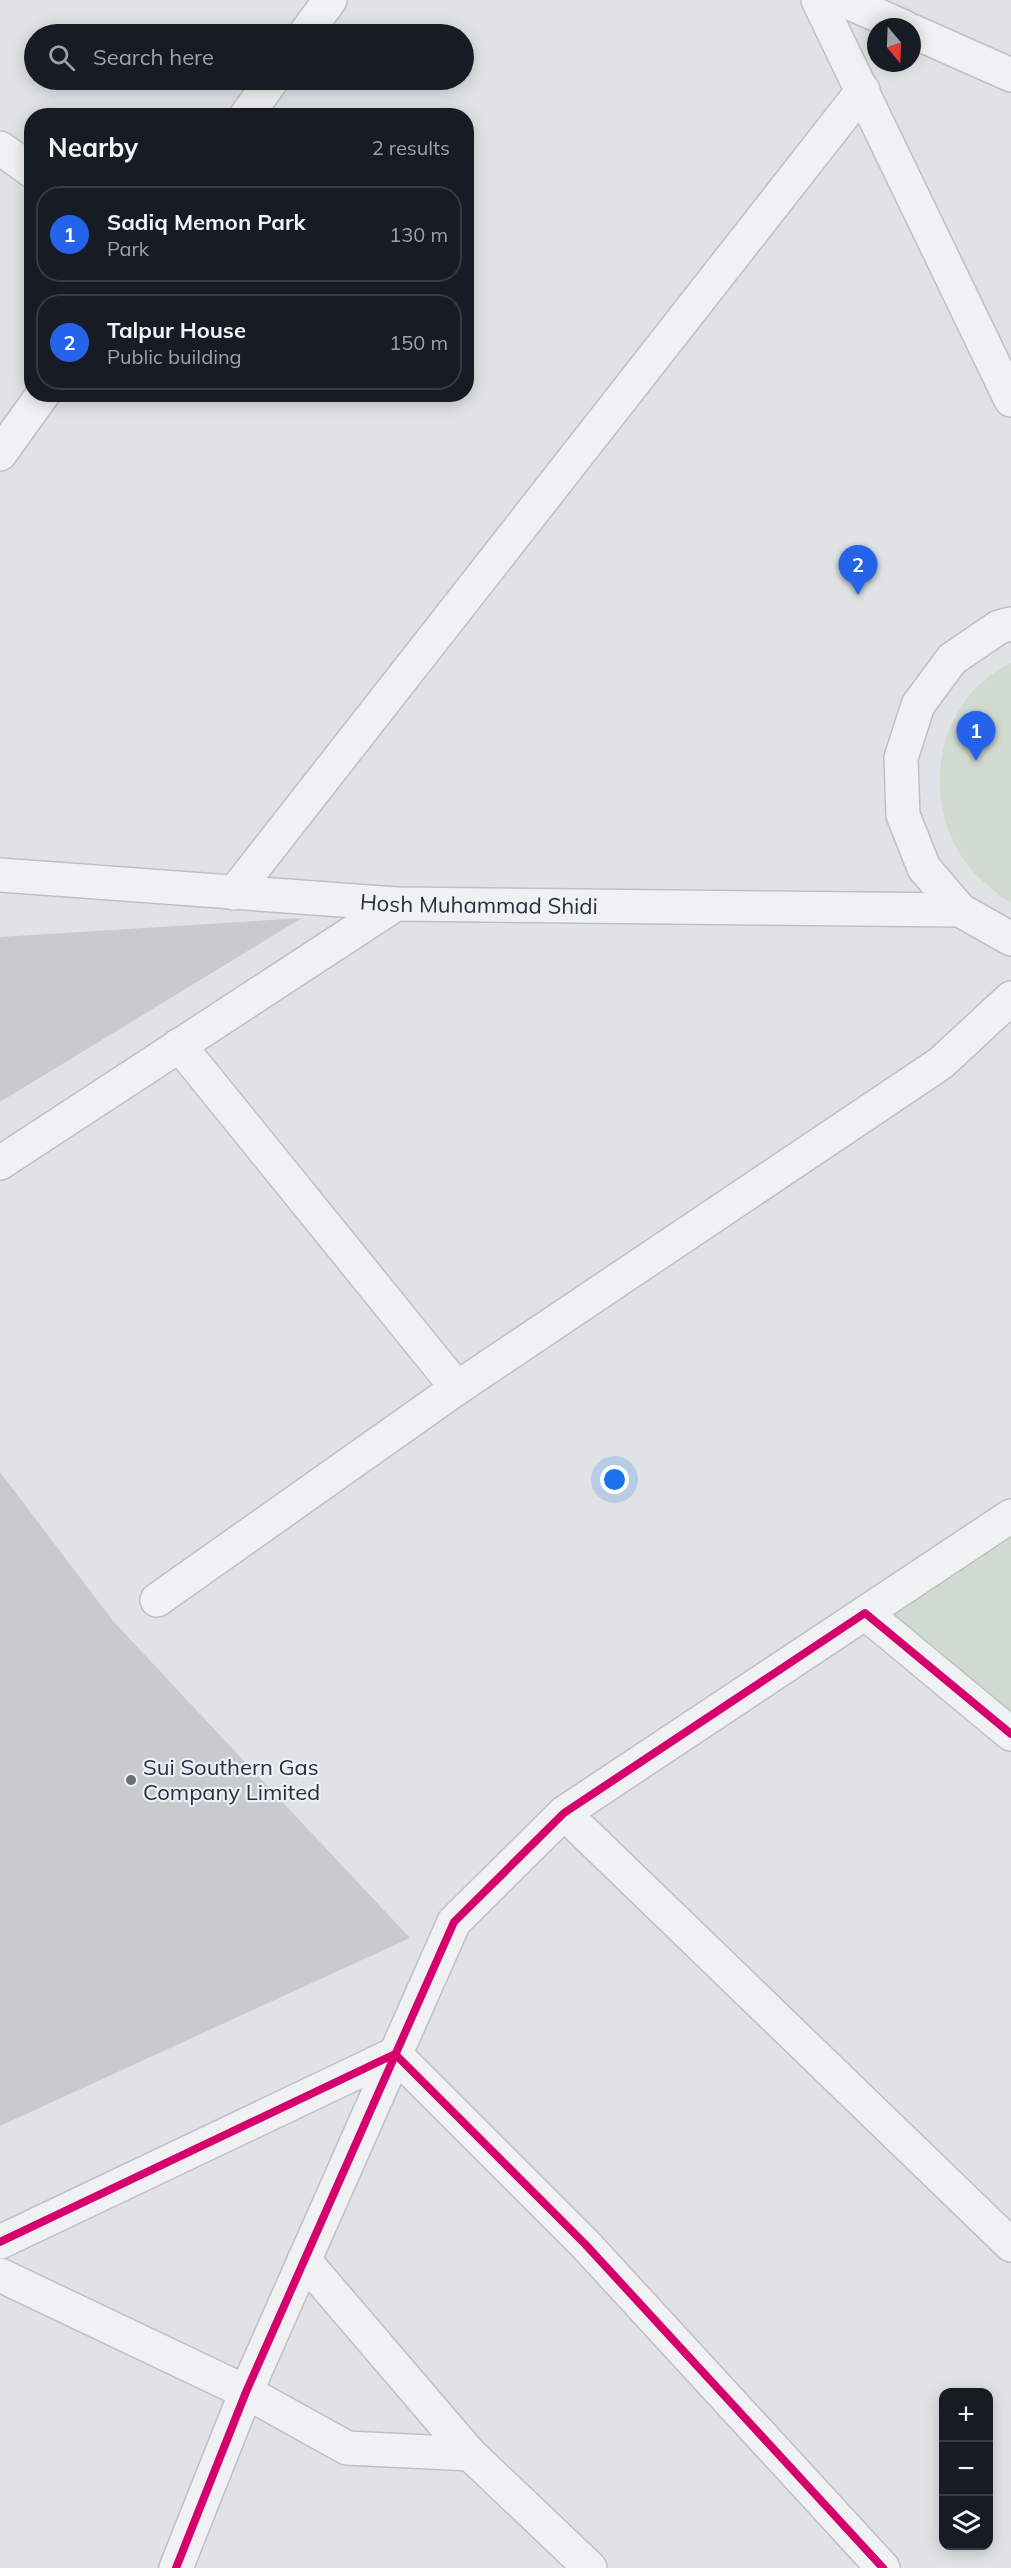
<!DOCTYPE html>
<html lang="en">
<head>
<meta charset="utf-8">
<style>
  body { margin:0; font-family:Mulish,sans-serif; background:#20242c; color:#f1f3f6 }
  .controls { position:absolute; right:18px; bottom:18px; display:grid; overflow:hidden; border-radius:12px; box-shadow:0 3px 15px #0003 }
  .controls button { width:54px; height:54px; display:grid; place-items:center; padding:0; border:0; border-bottom:2px solid #363941; background:#171b24; color:#f1f3f6; font:30px sans-serif }
  .compass { position:absolute; left:867px; top:18px; width:54px; height:54px; border-radius:50%; background:#171b24; box-shadow:0 3px 15px #0003; rotate:161deg }
  .you { position:absolute; left:615px; top:1480px; width:21px; height:21px; margin:-15px; border:4px solid #fff; border-radius:50%; background:#1a73e8; box-shadow:0 0 0 9px #1a73e833 }
  .badge { display:grid; place-items:center; width:39px; height:39px; border-radius:50%; background:#2563eb; color:#fff; font-size:20px; font-weight:700 }
  .pin { position:absolute; translate:-50% -50px; filter:drop-shadow(0 2px 3px #0008) }
  .pin::after { content:''; position:absolute; top:32px; width:21px; height:18px; background:inherit; clip-path:polygon(0 0,100% 0,50% 100%) }
  .list { margin:0; padding:0; list-style:none }
  h2 { display:flex; justify-content:space-between; align-items:center; height:78px; margin:0; padding:0 24px; font-size:26px }
  h2 small { font-size:20px; font-weight:400; color:#9ea1a6 }
  .list li { display:grid; grid-template-columns:39px 1fr auto; gap:18px; align-items:center; box-sizing:border-box; height:96px; margin:0 12px 12px; padding:0 12px; border:2px solid #363941; border-radius:24px }
  .list b { display:block; font-size:22px; white-space:nowrap }
  .list p { margin:0; font-size:20px; white-space:nowrap; color:#9ea1a6 }
  .list em { font-size:20px; font-style:normal; color:#9ea1a6 }
  .icon { flex:none; width:33px; height:33px; fill:none; stroke:currentColor; stroke-width:2; stroke-linecap:round; stroke-linejoin:round }
  .map { position:relative; flex:none; width:1011px; height:2568px; overflow:hidden }
  .search { position:absolute; background:#171b24; box-shadow:0 3px 15px #0003; left:24px; top:24px; width:450px; height:66px; display:flex; align-items:center; gap:15px; box-sizing:border-box; padding:0 21px; border-radius:33px; color:#9ea1a6; font-size:22px }
  .panel { position:absolute; background:#171b24; box-shadow:0 3px 15px #0003; left:24px; top:108px; width:450px; height:294px; border-radius:24px }
  .map>svg:first-child { display:block }
</style>
</head>
<body>
<div class="map">
<svg width="1011" height="2568" viewBox="0 0 1011 2568">
  <rect width="100%" height="100%" fill="#e0e3e5"/>
  <g fill="#d1dad0">
    <path d="M1011 663V902C1001 899 993 889 985 883 916 825 927 702 1011 663Z"/>
    <polygon points="1011,1517 1011,1734 865,1613"/>
  </g>
  <g fill="#c8cbcd">
    <polygon points="302,918 0,1102 0,937"/>
    <polygon points="0,1472 113,1621 410,1938 0,2126"/>
  </g>
  <g fill="none" stroke-linecap="round" stroke-linejoin="round">
    <defs>
      <g id="street">
        <polyline points="818,0 1011,400"/>
        <polyline points="843,0 904,27"/>
        <polyline points="912,31 1011,75"/>
        <polyline points="305,34 330,0"/>
        <polyline points="246,116 272,80"/>
        <polyline points="0,148 32,171"/>
        <polyline points="0,454 43,394"/>
        <polyline points="1011,624 999,627 952,659 918,705 901,758 903,815 924,868 960,910 1011,939"/>
        <path id="s1" d="M0 875 396 904 960 910"/>
        <polyline points="234,893 863,90"/>
        <polyline points="179,1045 457,1388"/>
        <polyline points="0,1163 396,904"/>
        <polyline points="157,1600 457,1388 941,1063 1011,998"/>
        <polyline points="865,1613 1011,1516"/>
        <polyline points="564,1813 1011,2245"/>
        <polyline points="0,2242 395,2054 585,2244 883,2568"/>
        <polyline points="304,2260 470,2454"/>
        <polyline points="0,2275 246,2392 347,2448 470,2454 590,2568"/>
        <polyline points="176,2568 246,2392 454,1922 564,1813 865,1613 1011,1734"/>
      </g>
    </defs>
    <use href="#street" stroke="#bec1c3" stroke-width="36"/>
    <use href="#street" stroke="#eff1f2" stroke-width="33"/>
    <defs>
      <g id="cycleway">
        <polyline points="0,2242 395,2054 585,2244 883,2568"/>
        <polyline points="176,2568 246,2392 454,1922 564,1813 865,1613 1011,1734"/>
      </g>
    </defs>
    <use href="#cycleway" stroke="#edf1f6" stroke-width="11"/>
    <use href="#cycleway" stroke="#d6006c" stroke-width="8"/>
  </g>
  <circle fill="#676f7a" stroke="#edf1f6" stroke-width="2" cx="131" cy="1780" r="6"/>
  <g text-anchor="middle" dominant-baseline="central" stroke-width="4.5" stroke-linejoin="round" paint-order="stroke">
    <g font-size="22" fill="#263140" stroke="#edf1f6">
      <text stroke="none"><textPath href="#s1" startOffset="480">Hosh Muhammad Shidi</textPath></text>
    </g>
    <g font-size="22" fill="#263140" stroke="#edf1f6" text-anchor="start">
      <text x="143" y="1767">Sui Southern Gas<tspan x="143" dy="25">Company Limited</tspan></text>
    </g>
  </g>
</svg>
<div class="controls">
<button>+</button>
<button>−</button>
<button><svg class="icon" aria-label="layers" viewBox="0 0 24 24"><path d="M12 4l9 5-9 5-9-5zM3 14l9 5 9-5"/></svg></button>
</div>
<svg class="compass" viewBox="-18 -18 36 36"><path d="M0-13l5 13h-10z" fill="#e53935"/><path d="M0 13l5-13h-10z" fill="#9ea1a6"/></svg>
<div class="you"></div>
<div class="pin badge" style="left:976px;top:761px">1</div>
<div class="pin badge" style="left:858px;top:595px">2</div>
<div class="search"><svg class="icon" aria-label="search" viewBox="0 0 24 24"><circle cx="10" cy="10" r="6"/><path d="M15 15l6 6"/></svg>Search here</div>
<section class="panel">
<h2>Nearby<small>2 results</small></h2>
<ul class="list">
<li><span class="badge">1</span><div><b>Sadiq Memon Park</b><p>Park</p></div><em>130 m</em></li>
<li><span class="badge">2</span><div><b>Talpur House</b><p>Public building</p></div><em>150 m</em></li>
</ul>
</section>
</div>
</body>
</html>
